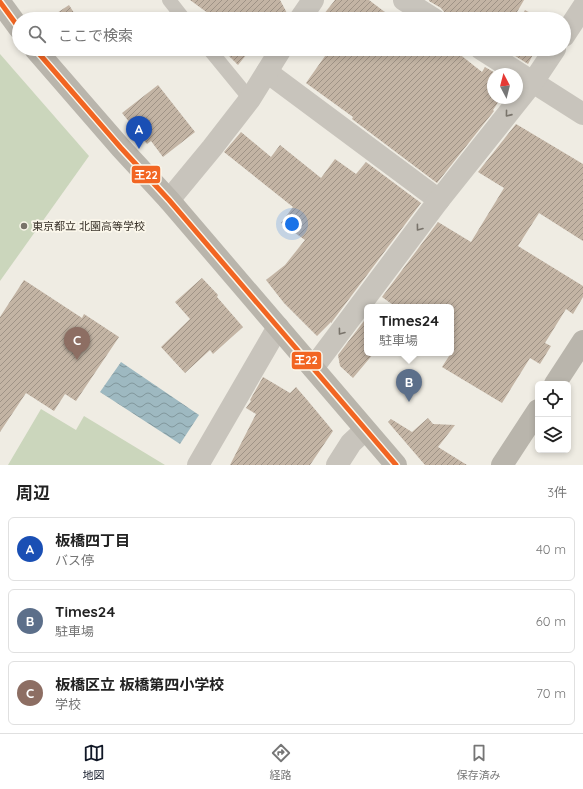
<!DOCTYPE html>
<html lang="ja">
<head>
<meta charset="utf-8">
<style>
  body { margin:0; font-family:Quicksand,"Noto Sans JP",sans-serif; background:#f2f2f2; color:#222 }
  .controls { position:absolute; right:12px; bottom:12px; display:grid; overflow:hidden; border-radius:6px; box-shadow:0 2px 6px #0003 }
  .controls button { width:36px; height:36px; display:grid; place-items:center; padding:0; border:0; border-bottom:1px solid #e0e0e0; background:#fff; color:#222; font:20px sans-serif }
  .compass { position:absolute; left:487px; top:68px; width:36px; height:36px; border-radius:50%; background:#fff; box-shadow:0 2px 6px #0003; rotate:353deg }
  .you { position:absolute; left:292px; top:224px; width:14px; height:14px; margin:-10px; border:3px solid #fff; border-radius:50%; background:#1a73e8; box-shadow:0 0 0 6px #1a73e833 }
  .badge { display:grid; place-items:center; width:26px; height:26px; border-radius:50%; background:#111827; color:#fff; font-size:13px; font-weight:700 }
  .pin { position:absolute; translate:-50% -33px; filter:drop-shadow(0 1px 2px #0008) }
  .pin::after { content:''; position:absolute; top:21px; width:14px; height:12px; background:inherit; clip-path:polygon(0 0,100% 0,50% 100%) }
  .popup { position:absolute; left:364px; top:304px; width:90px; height:52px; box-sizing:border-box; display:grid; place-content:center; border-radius:6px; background:#fff; filter:drop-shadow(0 1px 3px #0005); font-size:13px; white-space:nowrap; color:#767676 }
  .popup b { font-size:15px; color:#222 }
  .popup::after { content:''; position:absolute; left:50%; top:100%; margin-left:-8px; border:8px solid transparent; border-top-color:#fff }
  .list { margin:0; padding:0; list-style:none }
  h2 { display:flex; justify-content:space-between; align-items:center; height:52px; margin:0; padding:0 16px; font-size:17px }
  h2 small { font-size:13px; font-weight:400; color:#767676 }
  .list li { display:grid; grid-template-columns:26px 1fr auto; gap:12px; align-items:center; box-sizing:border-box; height:64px; margin:0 8px 8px; padding:0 8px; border:1px solid #e0e0e0; border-radius:6px }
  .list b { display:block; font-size:15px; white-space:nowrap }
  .list p { margin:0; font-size:13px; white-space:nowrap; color:#767676 }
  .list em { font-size:13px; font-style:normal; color:#767676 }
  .icon { flex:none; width:22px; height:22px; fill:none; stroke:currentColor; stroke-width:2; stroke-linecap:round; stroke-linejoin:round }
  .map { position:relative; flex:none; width:583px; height:465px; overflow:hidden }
  .search { position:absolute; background:#fff; box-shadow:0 2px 6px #0003; left:12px; right:12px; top:12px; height:44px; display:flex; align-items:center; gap:10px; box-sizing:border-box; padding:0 14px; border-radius:22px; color:#767676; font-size:15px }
  .sheet { height:268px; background:#fff }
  nav { display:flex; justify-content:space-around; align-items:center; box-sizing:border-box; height:56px; border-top:1px solid #e0e0e0; background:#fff; font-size:11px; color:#767676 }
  nav a { display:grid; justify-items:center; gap:2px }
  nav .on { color:#111827 }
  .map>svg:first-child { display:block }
</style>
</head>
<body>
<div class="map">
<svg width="583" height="465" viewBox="0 0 583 465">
  <defs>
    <pattern id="water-waves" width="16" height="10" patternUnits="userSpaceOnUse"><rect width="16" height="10" fill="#9eb9c1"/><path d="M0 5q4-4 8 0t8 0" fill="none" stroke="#82979d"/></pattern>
    <pattern id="building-hatch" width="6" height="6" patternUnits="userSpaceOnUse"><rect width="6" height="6" fill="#c3b4a4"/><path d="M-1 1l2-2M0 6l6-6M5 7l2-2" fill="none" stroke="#9f9386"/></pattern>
  </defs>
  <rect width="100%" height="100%" fill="#efece3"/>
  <g fill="#cbd6bc">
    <polygon points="0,54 89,156 0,281"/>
    <polygon points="41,409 76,430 84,416 165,465 8,465"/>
  </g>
  <polygon fill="url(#water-waves)" points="121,362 199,415 180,444 100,392"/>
  <g fill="url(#building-hatch)">
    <polygon points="190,0 280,0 288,15 288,19 216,19"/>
    <polygon points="335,0 369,0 394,19 320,19"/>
    <polygon points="429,0 524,0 513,19 446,19 445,13 441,8 429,1"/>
    <polygon points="69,5 78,19 52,19 51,17"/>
    <polygon points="525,10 541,19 520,19"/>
    <polygon points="222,49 251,49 238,65"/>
    <polygon points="330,49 453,49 482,72 485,67 497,74 493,74 493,98 501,98 493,110 494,111 437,183 352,119 353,117 306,83"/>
    <polygon points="504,49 536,49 528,64"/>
    <polygon points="158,85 195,132 163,157 151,141 147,144 122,113"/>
    <polygon points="516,124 583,164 583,241 539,213 518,246 583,286 583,297 573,314 566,309 545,343 551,346 540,364 530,358 502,403 442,367 451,353 451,307 396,307 382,297 438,222 471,242 504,188 478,172"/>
    <polygon points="241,132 271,157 280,145 321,178 335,159 356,174 366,162 421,203 331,323 331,322 317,336 284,303 266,280 285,265 305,240 281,223 293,207 224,152"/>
    <polygon points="202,278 218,295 217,297 243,327 213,354 210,350 185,373 161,347 190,319 175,302"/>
    <polygon points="24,280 82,318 84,314 119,337 76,401 65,394 54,411 26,393 0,432 0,317"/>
    <polygon points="367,317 367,353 374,353 353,378 340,366 338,355"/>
    <polygon points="263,377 290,393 296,387 308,401 333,431 310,465 230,465 256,414 246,408 251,401 250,400"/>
    <polygon points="428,418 433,424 455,425 438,447 467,465 425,465 388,422 391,419 412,432"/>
  </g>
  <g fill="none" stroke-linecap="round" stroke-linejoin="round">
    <g stroke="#c8c4bc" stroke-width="14">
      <polyline points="169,0 184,19"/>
      <polyline points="209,49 250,99"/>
    </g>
    <g stroke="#c8c4bc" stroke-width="22">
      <polyline points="404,0 434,19"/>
      <polyline points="300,19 313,0"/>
      <polyline points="564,36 583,7"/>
      <polyline points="481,49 583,114"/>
      <polyline points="267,72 439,200"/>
      <polyline points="169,200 212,148 250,99 281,49"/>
      <polyline points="313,368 439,200 533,82 555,49"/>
      <polyline points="198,465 278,327"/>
      <polyline points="337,465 351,443 365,430"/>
    </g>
    <g stroke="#b9b5ac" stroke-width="22">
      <polyline points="0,2 19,28"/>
      <polyline points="35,49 121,148 169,200 396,465"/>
      <polyline points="555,384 583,341"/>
      <polyline points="502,465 538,410"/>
    </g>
    <defs>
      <g id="bus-1">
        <polyline points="0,2 19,28"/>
        <polyline points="35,49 121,148 169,200 396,465"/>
      </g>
    </defs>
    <use href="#bus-1" stroke="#fbf7eb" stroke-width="8"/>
    <use href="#bus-1" stroke="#f26522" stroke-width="5"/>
  </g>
  <defs><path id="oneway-chevron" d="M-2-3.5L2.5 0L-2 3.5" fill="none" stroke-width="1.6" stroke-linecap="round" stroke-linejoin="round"/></defs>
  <g stroke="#79746b">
    <use href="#oneway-chevron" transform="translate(508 114) rotate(129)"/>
    <use href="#oneway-chevron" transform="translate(419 228) rotate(127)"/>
    <use href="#oneway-chevron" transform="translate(341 332) rotate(127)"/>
  </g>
  <circle fill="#79736a" stroke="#fbf7eb" stroke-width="1.5" cx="24" cy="226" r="4"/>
  <g text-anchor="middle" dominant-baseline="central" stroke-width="3.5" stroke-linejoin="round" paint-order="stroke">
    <g font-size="11" fill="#393229" stroke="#fbf7eb" text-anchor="start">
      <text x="32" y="226">東京都立 北園高等学校</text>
    </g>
  </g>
  <g stroke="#fbf7eb" stroke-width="1.5">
    <rect x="131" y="165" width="30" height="19" rx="4" fill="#f26522"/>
    <rect x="291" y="351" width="31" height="19" rx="4" fill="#f26522"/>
  </g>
  <g font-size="11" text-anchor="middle" font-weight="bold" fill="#fff">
    <text x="146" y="179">王22</text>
    <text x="306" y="364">王22</text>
  </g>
</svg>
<div class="controls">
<button><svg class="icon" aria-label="locate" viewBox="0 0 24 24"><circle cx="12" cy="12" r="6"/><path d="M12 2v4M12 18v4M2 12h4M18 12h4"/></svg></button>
<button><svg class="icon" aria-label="layers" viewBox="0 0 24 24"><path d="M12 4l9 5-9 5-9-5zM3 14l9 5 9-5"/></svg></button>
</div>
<svg class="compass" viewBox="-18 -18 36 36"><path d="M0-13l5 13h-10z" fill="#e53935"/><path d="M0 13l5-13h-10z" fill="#767676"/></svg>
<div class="you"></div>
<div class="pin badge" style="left:139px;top:149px;background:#1a4fb4">A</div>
<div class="pin badge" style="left:409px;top:402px;background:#5c6f8a">B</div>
<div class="popup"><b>Times24</b>駐車場</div>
<div class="pin badge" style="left:77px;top:360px;background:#8d6e63">C</div>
<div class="search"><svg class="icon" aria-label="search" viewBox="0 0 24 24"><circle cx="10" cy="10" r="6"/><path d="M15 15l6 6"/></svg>ここで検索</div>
</div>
<section class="sheet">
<h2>周辺<small>3件</small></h2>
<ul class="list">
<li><span class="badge" style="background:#1a4fb4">A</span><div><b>板橋四丁目</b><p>バス停</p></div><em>40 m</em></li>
<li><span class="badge" style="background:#5c6f8a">B</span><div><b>Times24</b><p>駐車場</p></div><em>60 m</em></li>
<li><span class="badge" style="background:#8d6e63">C</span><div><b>板橋区立 板橋第四小学校</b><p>学校</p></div><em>70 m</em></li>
</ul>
</section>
<nav>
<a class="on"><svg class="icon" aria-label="map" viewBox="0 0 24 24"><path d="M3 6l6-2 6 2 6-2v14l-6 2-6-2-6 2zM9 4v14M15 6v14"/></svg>地図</a>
<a><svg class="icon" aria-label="directions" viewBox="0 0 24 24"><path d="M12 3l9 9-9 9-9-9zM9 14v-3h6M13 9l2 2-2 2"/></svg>経路</a>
<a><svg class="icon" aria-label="saved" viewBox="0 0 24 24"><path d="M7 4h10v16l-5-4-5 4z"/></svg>保存済み</a>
</nav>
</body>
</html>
